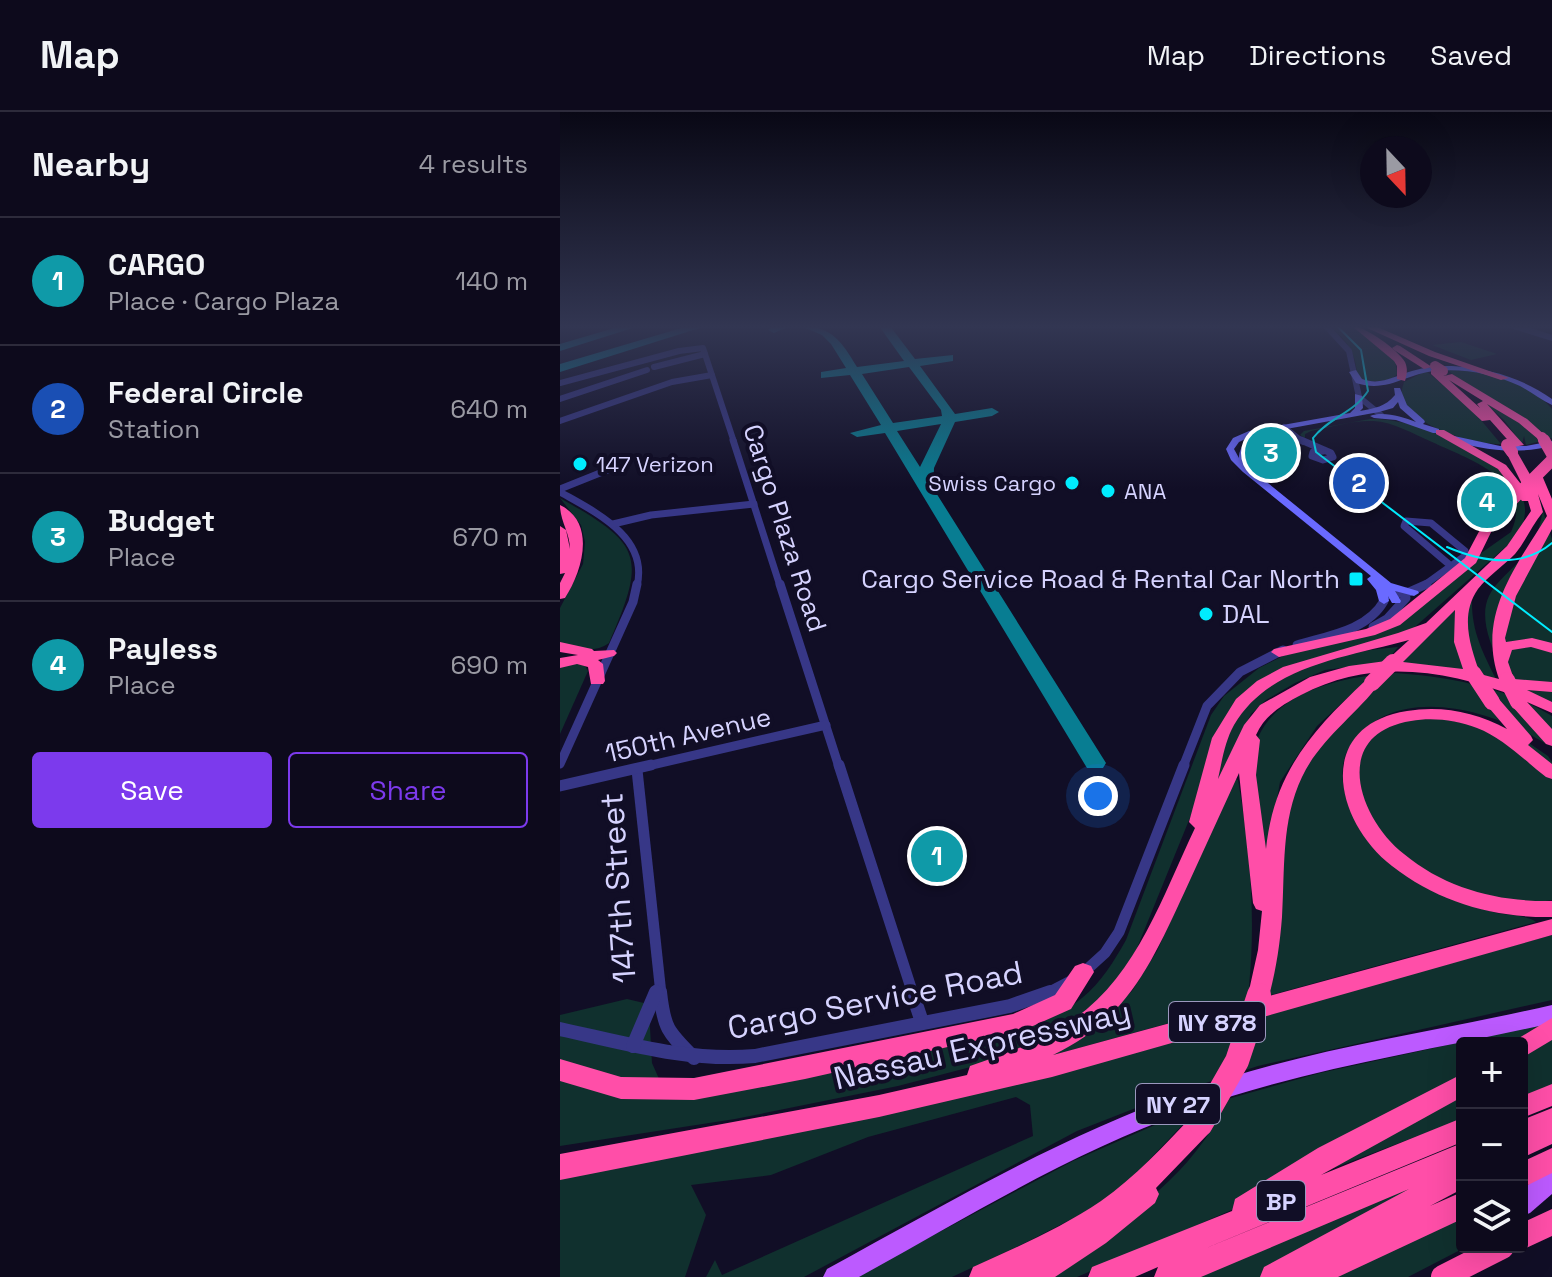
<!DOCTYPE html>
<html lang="en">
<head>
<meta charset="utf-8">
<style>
  body { margin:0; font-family:"Space Grotesk",sans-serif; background:#161325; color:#f1f3f6 }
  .controls { position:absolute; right:24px; bottom:24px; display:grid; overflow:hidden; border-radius:8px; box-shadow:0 8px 32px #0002 }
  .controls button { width:72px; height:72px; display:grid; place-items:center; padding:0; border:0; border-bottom:2px solid #2d2b3b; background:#0d0a1c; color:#f1f3f6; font:40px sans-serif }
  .compass { position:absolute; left:800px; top:24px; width:72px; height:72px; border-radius:50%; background:#0d0a1c; box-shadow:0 8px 32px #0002; rotate:158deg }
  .you { position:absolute; left:538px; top:684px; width:28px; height:28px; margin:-20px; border:6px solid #fff; border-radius:50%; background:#1a73e8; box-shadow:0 0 0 12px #1a73e833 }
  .badge { display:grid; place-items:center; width:52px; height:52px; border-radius:50%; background:#7c3aed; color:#fff; font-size:26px; font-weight:700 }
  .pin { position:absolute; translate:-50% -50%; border:4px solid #fff; box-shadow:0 2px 8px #0006 }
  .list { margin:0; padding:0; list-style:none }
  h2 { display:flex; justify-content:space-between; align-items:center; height:104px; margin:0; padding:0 32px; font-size:34px }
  h2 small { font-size:26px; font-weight:400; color:#9a9aa3 }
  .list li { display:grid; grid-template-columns:52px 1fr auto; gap:24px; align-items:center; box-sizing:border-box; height:128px; padding:0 32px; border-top:2px solid #2d2b3b }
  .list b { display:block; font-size:30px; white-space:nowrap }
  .list p { margin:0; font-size:26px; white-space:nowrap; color:#9a9aa3 }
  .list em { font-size:26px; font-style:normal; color:#9a9aa3 }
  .actions { display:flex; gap:16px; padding:24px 32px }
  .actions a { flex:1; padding:18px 0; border:2px solid #7c3aed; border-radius:8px; text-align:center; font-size:28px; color:#7c3aed }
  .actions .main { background:#7c3aed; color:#fff }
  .icon { flex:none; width:44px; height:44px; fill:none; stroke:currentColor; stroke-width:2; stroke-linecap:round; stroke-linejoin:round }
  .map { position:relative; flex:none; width:992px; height:1165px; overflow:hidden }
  header { display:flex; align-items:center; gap:48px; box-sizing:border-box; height:112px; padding:0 40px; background:#0d0a1c; border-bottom:2px solid #2d2b3b }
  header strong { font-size:38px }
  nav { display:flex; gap:44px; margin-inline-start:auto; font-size:28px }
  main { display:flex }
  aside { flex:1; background:#0d0a1c }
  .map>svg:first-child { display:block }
</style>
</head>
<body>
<header>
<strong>Map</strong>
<nav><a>Map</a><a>Directions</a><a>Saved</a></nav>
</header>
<main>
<aside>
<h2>Nearby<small>4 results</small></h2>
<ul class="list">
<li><span class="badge" style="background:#0f9aa8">1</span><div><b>CARGO</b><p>Place · Cargo Plaza</p></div><em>140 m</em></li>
<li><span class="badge" style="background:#1a4fb4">2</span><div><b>Federal Circle</b><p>Station</p></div><em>640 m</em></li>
<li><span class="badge" style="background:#0f9aa8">3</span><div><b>Budget</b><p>Place</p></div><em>670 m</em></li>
<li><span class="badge" style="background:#0f9aa8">4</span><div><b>Payless</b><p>Place</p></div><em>690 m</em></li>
</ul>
<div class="actions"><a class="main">Save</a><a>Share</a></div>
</aside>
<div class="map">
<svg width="992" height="1165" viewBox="0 0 992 1165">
  <rect width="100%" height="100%" fill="#110e26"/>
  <g fill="#10302e">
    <path d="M769 214H793L835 248 837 262 831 268 804 270 797 264C797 243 787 227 769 214Z"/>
    <polygon points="901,230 937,242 911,248 872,233"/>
    <path d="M888 258C922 258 969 269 992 297V326L966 333 964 324 962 332 944 308Z"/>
    <path d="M866 259 910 295 941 332C916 333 847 314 842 283 841 279 843 274 844 270Z"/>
    <path d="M810 307C857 305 944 344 963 388 968 399 963 414 958 424L848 521 752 547 674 592 655 625 638 686 577 836 558 870 529 901 445 946 338 974 175 1007 0 1034V903L67 887 84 891 89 898 92 951 100 969C196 961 291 954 385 935 432 926 484 917 522 886 541 871 554 849 566 828L651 603 664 584 699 556 723 544 808 521 951 420C975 368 908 347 872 330 853 322 834 310 813 309 793 308 771 315 751 319L745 322V326L740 323 744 319Z"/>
    <path d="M0 386C82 432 87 444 49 531 34 542 17 536 0 532V496L23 452 25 430 21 413Z"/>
    <path d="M983 399 992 427V592L941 570 804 553 765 558 735 571 706 588 691 602 655 673C658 658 659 639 665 625 692 561 776 540 838 535L827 549 912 486C911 518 922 539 936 567L954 572C946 558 935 544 930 529 912 474 948 470 971 434 978 423 980 411 983 399Z"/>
    <polygon points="17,551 25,554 28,559 0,622 0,554"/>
    <path d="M836 561C890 565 945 575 992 604V621L986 632C932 597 831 568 789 636 777 654 783 688 795 706 802 718 875 775 889 784 900 791 917 796 930 799 944 804 966 802 976 810L486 945 525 922 572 879 597 839 674 666 678 668C690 737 696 804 689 874L709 880 714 815 733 673 811 564 757 614 720 670 707 743C702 718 692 689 691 664 689 583 774 565 836 561Z"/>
    <path d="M868 603 960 625 988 644 992 650V788C983 789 971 793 962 792 904 786 825 749 801 692 797 684 799 671 798 662 797 617 830 609 868 603Z"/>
    <polygon points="992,823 992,888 698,954 609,983 517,1019 244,1165 146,1165 155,1148 162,1163 473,1024 470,993 456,985 308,1025 211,1063 131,1073 146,1103 125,1165 0,1165 0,1063 552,945"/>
    <path d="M992 910V973L962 985V931H902V1007L727 1074 517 1165H477C542 1122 611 1083 653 1015L632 1003 569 1069 531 1097 469 1129 392 1165H295L513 1049 629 998 760 961Z"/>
    <polygon points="898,1059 700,1165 635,1165 829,1083"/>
    <polygon points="902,1101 902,1135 906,1135 848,1165 773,1165"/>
  </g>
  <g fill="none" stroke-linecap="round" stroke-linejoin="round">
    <g fill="#087d92" fill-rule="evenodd">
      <polygon points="61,214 79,214 0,239 0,232"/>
      <polygon points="128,214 146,214 0,260 0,252"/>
      <polygon points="214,214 230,214 214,221 208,218"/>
      <path d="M241 214C272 214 282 230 297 255L344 249 319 214H330L355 247 393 243V249L360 254 395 302 432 296 439 300 432 304 395 310 374 356 373 376 546 651 543 656H527L325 321 297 325 290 321 321 313 290 263 261 266V260L286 256 271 232 262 223ZM349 255 381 298 382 304 333 311 302 262ZM381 312 360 355 337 319Z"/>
    </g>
    <g stroke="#373787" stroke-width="6">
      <polyline points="766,214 789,239 799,285 821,303"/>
      <polyline points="954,214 992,226"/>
      <polyline points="94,255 145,242"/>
      <polyline points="0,271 119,239 143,236 174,330"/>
      <polyline points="0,287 87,258"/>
      <polyline points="0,309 112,270 152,263"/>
      <polyline points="724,315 743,330"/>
    </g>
    <g stroke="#373787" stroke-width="7">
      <polyline points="173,328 220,474"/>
      <polyline points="741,328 771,341 773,345 763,348 752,344 753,340 763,339"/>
      <polyline points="0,377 55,355"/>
      <path d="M0 380C35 400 89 425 77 474"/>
      <polyline points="53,412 91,403 194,392"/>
      <polyline points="863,474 906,443 905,439 871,411 846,409 844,414 891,454"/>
    </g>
    <g stroke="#373787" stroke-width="9">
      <polyline points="220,472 279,655"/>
      <polyline points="826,483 849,480 867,472"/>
      <polyline points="813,515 827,507 846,486"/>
      <path d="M737 533C767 524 807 519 824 489"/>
      <polyline points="0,652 73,490 77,472"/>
      <polyline points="83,655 266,613"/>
      <polyline points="623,655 647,594 680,560 723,538"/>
    </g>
    <g stroke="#373787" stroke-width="11">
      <polyline points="279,653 353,882"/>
      <polyline points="77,658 101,882"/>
      <polyline points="0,674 91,653"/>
      <polyline points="523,861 545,841 559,820 624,653"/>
      <polyline points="95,882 97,878"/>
      <polyline points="486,882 511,869"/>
    </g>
    <g stroke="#373787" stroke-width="14">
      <path d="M100 880C104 917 108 920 134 946"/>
      <polyline points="352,880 362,910"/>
      <path d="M0 917C65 931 128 950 195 944L450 894 490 880"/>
      <polyline points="73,934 96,880"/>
    </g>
    <g fill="#6a6aff" fill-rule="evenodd">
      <path d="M892 254C929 256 962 266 992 287V293C981 288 971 280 960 274 934 262 903 256 875 259 845 262 828 281 796 271L789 260 796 258 802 267C821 274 834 264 852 259 865 255 878 254 892 254Z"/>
      <path d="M834 276H840L847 293 864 308 865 310 863 312 879 317V321H873L836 308 814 306 810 304C824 299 842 305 856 310L840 296 838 290 833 296 819 300 694 323 679 330 674 337 679 346C679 332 691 323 705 323V327L692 333 687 338V347L695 356 692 358 831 471 858 479 859 481 854 484 835 479 841 489 840 491H832L828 484 829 489 824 492 819 489 816 478 807 467 811 464 683 360 671 348 666 337 673 326 689 319 790 301 795 296V282L802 284 803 296 800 299C815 296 825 295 835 283Z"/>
      <path d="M885 322 940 334H966L992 329V334C955 343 920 338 885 326Z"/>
    </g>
    <g fill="#bc5aff" fill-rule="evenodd">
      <path d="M992 893V911C871 939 745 956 628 999 512 1040 406 1106 299 1165H263L267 1157C384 1093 500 1025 626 980 744 937 870 921 992 893Z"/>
      <polygon points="992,1056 992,1082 970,1101 962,1104 962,1078 984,1059"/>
    </g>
    <g fill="#ff4ea8" fill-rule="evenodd">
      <path d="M792 214C805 214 838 238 845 250 848 257 847 262 845 269L837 267V254L834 249Z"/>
      <polygon points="815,214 875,240 949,266 941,268 869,244 805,215"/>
      <polygon points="837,233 840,234 872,255 864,257 834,238 832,236"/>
      <path d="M871 258H877L884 264 892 262 967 307 987 325 978 327 959 311 927 292 964 333 954 335 930 308 922 309 871 262ZM889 268 923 289 917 292 920 296Z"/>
      <path d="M876 318H884L946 353 964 376 946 340 956 338 972 366 973 361H981L992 387V417L956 484 945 526 946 530 972 526 992 531V541L971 535 952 538 948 550 954 567 992 570V580L967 578 992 590V601L967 590 992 617V634L986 632 952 594 950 590 957 585C886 557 810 546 741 583 722 593 705 603 696 623L700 628 696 663 706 737C714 660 752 619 806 568H818L820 571C795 604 760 627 742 665 721 709 725 758 722 805 720 832 716 858 709 884L992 807V823L492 965 319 1005 0 1068V1042L319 983 407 963 410 954C443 942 475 932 505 913 575 870 601 787 635 716L629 710 652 626 676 587 697 569 723 555 838 521 866 511 947 434 971 399 968 389H962L938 357 876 322ZM978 382 987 404C954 457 917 504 939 567L920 562C911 535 899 504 918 477 928 464 943 454 955 442 966 429 972 413 983 400ZM895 498 894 530 903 557 843 550ZM849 528 826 549 789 554 750 565 700 593 684 613 658 667C662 649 665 629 674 613 709 553 788 545 849 528ZM679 661 693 791 696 797 702 799 698 838 688 883 691 889 493 943C568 907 592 850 625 779 643 740 661 700 679 661Z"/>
      <path d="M0 393C37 411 22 460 5 486L0 487V471L5 461 0 462V414L6 418 10 437C10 421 0 409 0 393Z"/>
      <polygon points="930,406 936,410 916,451 840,513 815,523 719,545 711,540 714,537 806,517 830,507 905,446 924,410"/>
      <polygon points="0,530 32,537 34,539 54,538 57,541 54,544 38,548 43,552 45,569 43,572 31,572 28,555 17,552 0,556 0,546 18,543 0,540"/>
      <path d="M932 585 938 586 971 624 973 628 968 633 992 652V667L986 665C964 648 943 626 917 616 896 608 872 605 851 609 770 622 798 706 844 742 886 777 939 790 992 789V805C934 806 878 790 832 754 774 709 754 614 847 599 881 593 916 600 947 617L924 590Z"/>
      <polygon points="523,851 531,854 534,860 511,897 464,918 245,967 134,988 61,987 0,969 0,947 61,965 134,966 453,902 495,883 515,854"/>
      <polygon points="992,906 992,928 962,946 962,931 953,931 954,929"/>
      <polygon points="902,962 902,985 761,1063 902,1006 902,1030 639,1139 902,1031 902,1077 870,1094 902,1080 902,1107 778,1165 700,1165 704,1155 849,1077 641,1165 594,1165 598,1155 575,1165 528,1165 532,1155 672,1099 675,1087 758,1036"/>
      <polygon points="992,972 992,994 962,1006 962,984"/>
      <polygon points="992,996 992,1032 962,1046 962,1008"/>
      <path d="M641 1000 650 1004 653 1012 650 1020 596 1076 599 1082 595 1091 546 1131 495 1165H409L413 1155C457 1135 501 1116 541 1089 575 1065 604 1034 632 1004Z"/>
      <polygon points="992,1036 992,1061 962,1076 962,1050"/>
      <polygon points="992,1097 992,1124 962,1138 954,1135 962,1135 962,1111"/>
    </g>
    <g stroke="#00ecfe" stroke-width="2">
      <path d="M777 214 801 238 808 279C794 301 768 306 753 326L756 340 992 520"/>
      <path d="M887 435C922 450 961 457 992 431"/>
    </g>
    <g stroke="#ff4ea8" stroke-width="10">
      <polyline points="875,254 883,259"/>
      <polyline points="982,325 985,330"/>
    </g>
    <g stroke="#ff4ea8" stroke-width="12">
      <polyline points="984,328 992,342"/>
      <polyline points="947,333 952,340"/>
      <polyline points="930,410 992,348"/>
    </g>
    <g stroke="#ff4ea8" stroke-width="16">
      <polyline points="913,561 932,590"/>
      <polyline points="947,568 958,590"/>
      <polyline points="812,571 833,550"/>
    </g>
    <g stroke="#ff4ea8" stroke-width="24">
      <polyline points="641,1012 677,949 699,883"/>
      <polyline points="883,1165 942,1135"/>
    </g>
  </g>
  <linearGradient id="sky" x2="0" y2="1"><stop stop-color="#090815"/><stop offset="0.57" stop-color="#323652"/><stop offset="1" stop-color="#323652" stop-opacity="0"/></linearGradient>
  <rect width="992" height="377" fill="url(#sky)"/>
  <g fill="#00ecfe" stroke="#110e26" stroke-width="3">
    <circle cx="20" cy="352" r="8"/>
    <circle cx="512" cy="371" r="8"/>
    <circle cx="548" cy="379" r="8"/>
    <rect x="788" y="459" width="16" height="16" rx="4"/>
    <circle cx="646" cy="502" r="8"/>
  </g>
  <g text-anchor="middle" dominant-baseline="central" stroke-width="8" stroke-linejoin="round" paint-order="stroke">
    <g font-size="22" fill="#d6d3ff" stroke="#110e26" text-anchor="start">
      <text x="36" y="352">147 Verizon</text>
      <text x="496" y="371" text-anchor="end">Swiss Cargo</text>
      <text x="564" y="379">ANA</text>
    </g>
    <g fill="#110e26" stroke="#9b98be" stroke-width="2">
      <rect x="609" y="890" width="96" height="40" rx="6"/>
      <rect x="576" y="972" width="84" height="40" rx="6"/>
      <rect x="697" y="1069" width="48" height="40" rx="6"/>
    </g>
    <g font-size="24" font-weight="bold" fill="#d6d3ff">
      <text x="657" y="910">NY 878</text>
      <text x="618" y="992">NY 27</text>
      <text x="721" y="1089">BP</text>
    </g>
    <g font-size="26" fill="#d6d3ff" stroke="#110e26">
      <text transform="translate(225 416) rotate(72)">Cargo Plaza Road</text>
      <text transform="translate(128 623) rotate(-13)">150th Avenue</text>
    </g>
    <g font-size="26" fill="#d6d3ff" stroke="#110e26" text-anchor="end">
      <text x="780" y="467">Cargo Service Road &amp; Rental Car North</text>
      <text x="662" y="502" text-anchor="start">DAL</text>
    </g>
    <g font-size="32" fill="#d6d3ff" stroke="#110e26">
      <text transform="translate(58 776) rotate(-94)">147th Street</text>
      <text transform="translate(315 888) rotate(-11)">Cargo Service Road</text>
      <text transform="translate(422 933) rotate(-13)">Nassau Expressway</text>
    </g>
  </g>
</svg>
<div class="controls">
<button>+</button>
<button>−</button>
<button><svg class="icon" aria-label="layers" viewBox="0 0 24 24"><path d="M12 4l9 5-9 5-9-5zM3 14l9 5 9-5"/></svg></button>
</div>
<svg class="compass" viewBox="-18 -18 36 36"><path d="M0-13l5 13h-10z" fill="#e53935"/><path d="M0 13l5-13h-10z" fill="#9a9aa3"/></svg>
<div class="you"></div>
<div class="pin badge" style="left:377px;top:744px;background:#0f9aa8">1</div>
<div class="pin badge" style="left:799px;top:371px;background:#1a4fb4">2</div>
<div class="pin badge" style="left:711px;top:341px;background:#0f9aa8">3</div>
<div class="pin badge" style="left:927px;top:390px;background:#0f9aa8">4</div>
</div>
</main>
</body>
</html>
